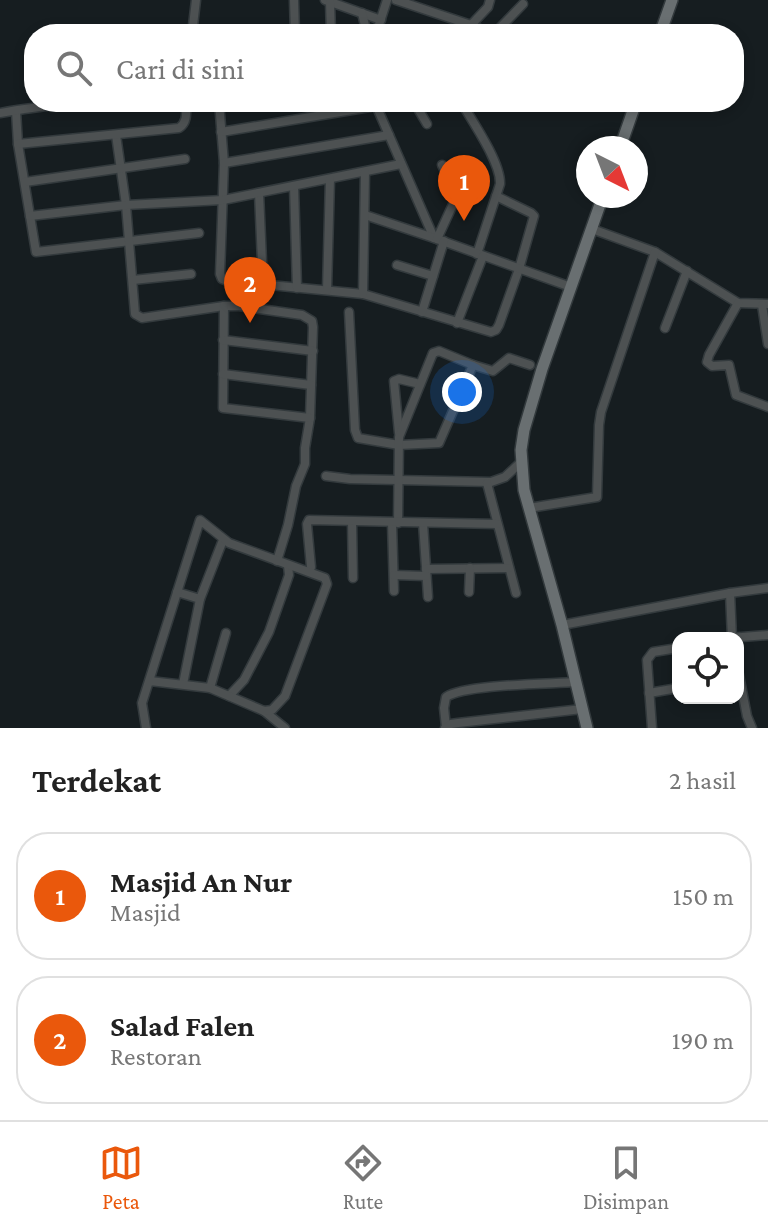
<!DOCTYPE html>
<html lang="id">
<head>
<meta charset="utf-8">
<style>
  body { margin:0; font-family:"Crimson Pro",serif; background:#f6f6f6; color:#222 }
  .controls { position:absolute; right:24px; bottom:24px; display:grid; overflow:hidden; border-radius:16px; box-shadow:0 4px 12px #0003 }
  .controls button { width:72px; height:72px; display:grid; place-items:center; padding:0; border:0; border-bottom:2px solid #e0e0e0; background:#fff; color:#222; font:40px sans-serif }
  .compass { position:absolute; left:576px; top:136px; width:72px; height:72px; border-radius:50%; background:#fff; box-shadow:0 4px 12px #0003; rotate:138deg }
  .you { position:absolute; left:462px; top:392px; width:28px; height:28px; margin:-20px; border:6px solid #fff; border-radius:50%; background:#1a73e8; box-shadow:0 0 0 12px #1a73e833 }
  .badge { display:grid; place-items:center; width:52px; height:52px; border-radius:50%; background:#ea580c; color:#fff; font-size:26px; font-weight:700 }
  .pin { position:absolute; translate:-50% -66px; filter:drop-shadow(0 2px 4px #0008) }
  .pin::after { content:''; position:absolute; top:42px; width:28px; height:24px; background:inherit; clip-path:polygon(0 0,100% 0,50% 100%) }
  .list { margin:0; padding:0; list-style:none }
  h2 { display:flex; justify-content:space-between; align-items:center; height:104px; margin:0; padding:0 32px; font-size:34px }
  h2 small { font-size:26px; font-weight:400; color:#767676 }
  .list li { display:grid; grid-template-columns:52px 1fr auto; gap:24px; align-items:center; box-sizing:border-box; height:128px; margin:0 16px 16px; padding:0 16px; border:2px solid #e0e0e0; border-radius:32px }
  .list b { display:block; font-size:30px; white-space:nowrap }
  .list p { margin:0; font-size:26px; white-space:nowrap; color:#767676 }
  .list em { font-size:26px; font-style:normal; color:#767676 }
  .icon { flex:none; width:44px; height:44px; fill:none; stroke:currentColor; stroke-width:2; stroke-linecap:round; stroke-linejoin:round }
  .map { position:relative; flex:none; width:768px; height:728px; overflow:hidden }
  .search { position:absolute; background:#fff; box-shadow:0 4px 12px #0003; left:24px; right:24px; top:24px; height:88px; display:flex; align-items:center; gap:20px; box-sizing:border-box; padding:0 28px; border-radius:32px; color:#767676; font-size:30px }
  .sheet { height:392px; background:#fff }
  nav { display:flex; justify-content:space-around; align-items:center; box-sizing:border-box; height:112px; border-top:2px solid #e0e0e0; background:#fff; font-size:22px; color:#767676 }
  nav a { display:grid; justify-items:center; gap:4px }
  nav .on { color:#ea580c }
  .map>svg:first-child { display:block }
</style>
</head>
<body>
<div class="map">
<svg width="768" height="728" viewBox="0 0 768 728">
  <rect width="100%" height="100%" fill="#161d20"/>
  <g fill="none" stroke-linecap="round" stroke-linejoin="round">
    <defs>
      <g id="street">
        <polyline points="294,0 295,34"/>
        <polyline points="325,0 381,20"/>
        <polyline points="396,0 471,25 491,34"/>
        <polyline points="330,2 331,34"/>
        <polyline points="362,13 367,34"/>
        <polyline points="471,25 488,7 490,0"/>
        <polyline points="378,29 392,34"/>
        <polyline points="192,34 196,0"/>
        <polyline points="376,34 387,0"/>
        <polyline points="494,34 523,4"/>
        <polyline points="543,34 545,32"/>
        <polyline points="219,102 224,163 220,274 222,279 227,281 363,294 491,332 496,330 499,325 519,269 534,216 531,213 496,196"/>
        <polyline points="414,102 427,124"/>
        <path d="M461 102C473 122 501 163 500 184L477 254"/>
        <polyline points="375,103 434,238"/>
        <polyline points="16,111 18,144 36,252 199,233"/>
        <path d="M0 113C27 108 54 105 81 102"/>
        <polyline points="221,132 376,106"/>
        <polyline points="116,135 126,205 135,314 142,318 224,306 239,306 302,315 312,321 313,327 310,418 305,448 305,464 296,486 288,525 277,561"/>
        <path d="M18 144 179 128C188 122 186 112 186 102"/>
        <polyline points="224,163 389,135"/>
        <polyline points="25,182 185,159"/>
        <polyline points="294,186 297,288"/>
        <polyline points="259,193 263,285"/>
        <polyline points="365,215 434,238 571,287"/>
        <polyline points="30,216 126,205 223,200 401,164"/>
        <polyline points="592,229 655,252 738,303 768,304"/>
        <polyline points="437,239 455,200 453,187 442,165"/>
        <polyline points="397,265 433,276"/>
        <polyline points="133,280 191,274"/>
        <polyline points="327,290 330,179"/>
        <polyline points="363,294 365,172"/>
        <polyline points="738,303 709,355 707,362 712,366 729,365 736,395 768,407"/>
        <polyline points="762,305 768,344"/>
        <polyline points="224,306 223,408 310,418"/>
        <polyline points="349,312 355,430 358,438 399,445 439,443 473,365"/>
        <polyline points="422,312 444,241"/>
        <polyline points="457,323 483,256"/>
        <polyline points="665,328 687,271"/>
        <polyline points="223,340 313,351"/>
        <polyline points="223,374 311,385"/>
        <polyline points="399,433 394,381 399,379 420,384"/>
        <polyline points="326,476 350,479 491,482 505,477 521,462"/>
        <polyline points="487,483 516,593"/>
        <polyline points="529,508 597,497 599,425 601,412 655,252"/>
        <polyline points="352,522 353,578"/>
        <polyline points="392,523 394,591"/>
        <polyline points="398,523 399,437 433,353 439,351 473,365 493,371 509,358 530,365"/>
        <polyline points="423,523 428,597"/>
        <polyline points="311,567 307,524 309,520 497,524"/>
        <polyline points="426,569 509,568"/>
        <polyline points="394,575 426,576"/>
        <polyline points="177,592 200,599 223,540"/>
        <polyline points="469,592 470,568"/>
        <polyline points="730,593 732,638"/>
        <polyline points="562,625 730,593 768,588"/>
        <polyline points="729,638 768,635"/>
        <polyline points="738,670 747,716 752,728"/>
        <polyline points="183,684 200,599"/>
        <polyline points="210,688 226,633"/>
        <polyline points="649,693 678,688"/>
        <polyline points="229,696 244,680 269,632 289,575 288,565"/>
        <polyline points="264,711 285,728"/>
        <path d="M446 727 444 708 446 697C466 684 548 684 576 682"/>
        <polyline points="146,728 142,703 200,520 229,543 325,578 327,584 285,696 272,710 264,711 210,688 150,681"/>
        <polyline points="445,728 451,724 458,723 582,709"/>
        <polyline points="652,728 647,660 653,652 678,648"/>
      </g>
      <g id="secondary">
        <polyline points="660,34 672,0"/>
        <polyline points="620,148 636,102"/>
        <polyline points="587,728 562,625 524,490 521,450 524,430 542,369 603,196"/>
      </g>
    </defs>
    <use href="#street" stroke="#333a3d" stroke-width="11"/>
    <use href="#secondary" stroke="#333a3d" stroke-width="14"/>
    <use href="#street" stroke="#4d5152" stroke-width="8"/>
    <use href="#secondary" stroke="#696f71" stroke-width="11"/>
  </g>
</svg>
<div class="controls">
<button><svg class="icon" aria-label="locate" viewBox="0 0 24 24"><circle cx="12" cy="12" r="6"/><path d="M12 2v4M12 18v4M2 12h4M18 12h4"/></svg></button>
</div>
<svg class="compass" viewBox="-18 -18 36 36"><path d="M0-13l5 13h-10z" fill="#e53935"/><path d="M0 13l5-13h-10z" fill="#767676"/></svg>
<div class="you"></div>
<div class="pin badge" style="left:464px;top:221px">1</div>
<div class="pin badge" style="left:250px;top:323px">2</div>
<div class="search"><svg class="icon" aria-label="search" viewBox="0 0 24 24"><circle cx="10" cy="10" r="6"/><path d="M15 15l6 6"/></svg>Cari di sini</div>
</div>
<section class="sheet">
<h2>Terdekat<small>2 hasil</small></h2>
<ul class="list">
<li><span class="badge">1</span><div><b>Masjid An Nur</b><p>Masjid</p></div><em>150 m</em></li>
<li><span class="badge">2</span><div><b>Salad Falen</b><p>Restoran</p></div><em>190 m</em></li>
</ul>
</section>
<nav>
<a class="on"><svg class="icon" aria-label="map" viewBox="0 0 24 24"><path d="M3 6l6-2 6 2 6-2v14l-6 2-6-2-6 2zM9 4v14M15 6v14"/></svg>Peta</a>
<a><svg class="icon" aria-label="directions" viewBox="0 0 24 24"><path d="M12 3l9 9-9 9-9-9zM9 14v-3h6M13 9l2 2-2 2"/></svg>Rute</a>
<a><svg class="icon" aria-label="saved" viewBox="0 0 24 24"><path d="M7 4h10v16l-5-4-5 4z"/></svg>Disimpan</a>
</nav>
</body>
</html>
